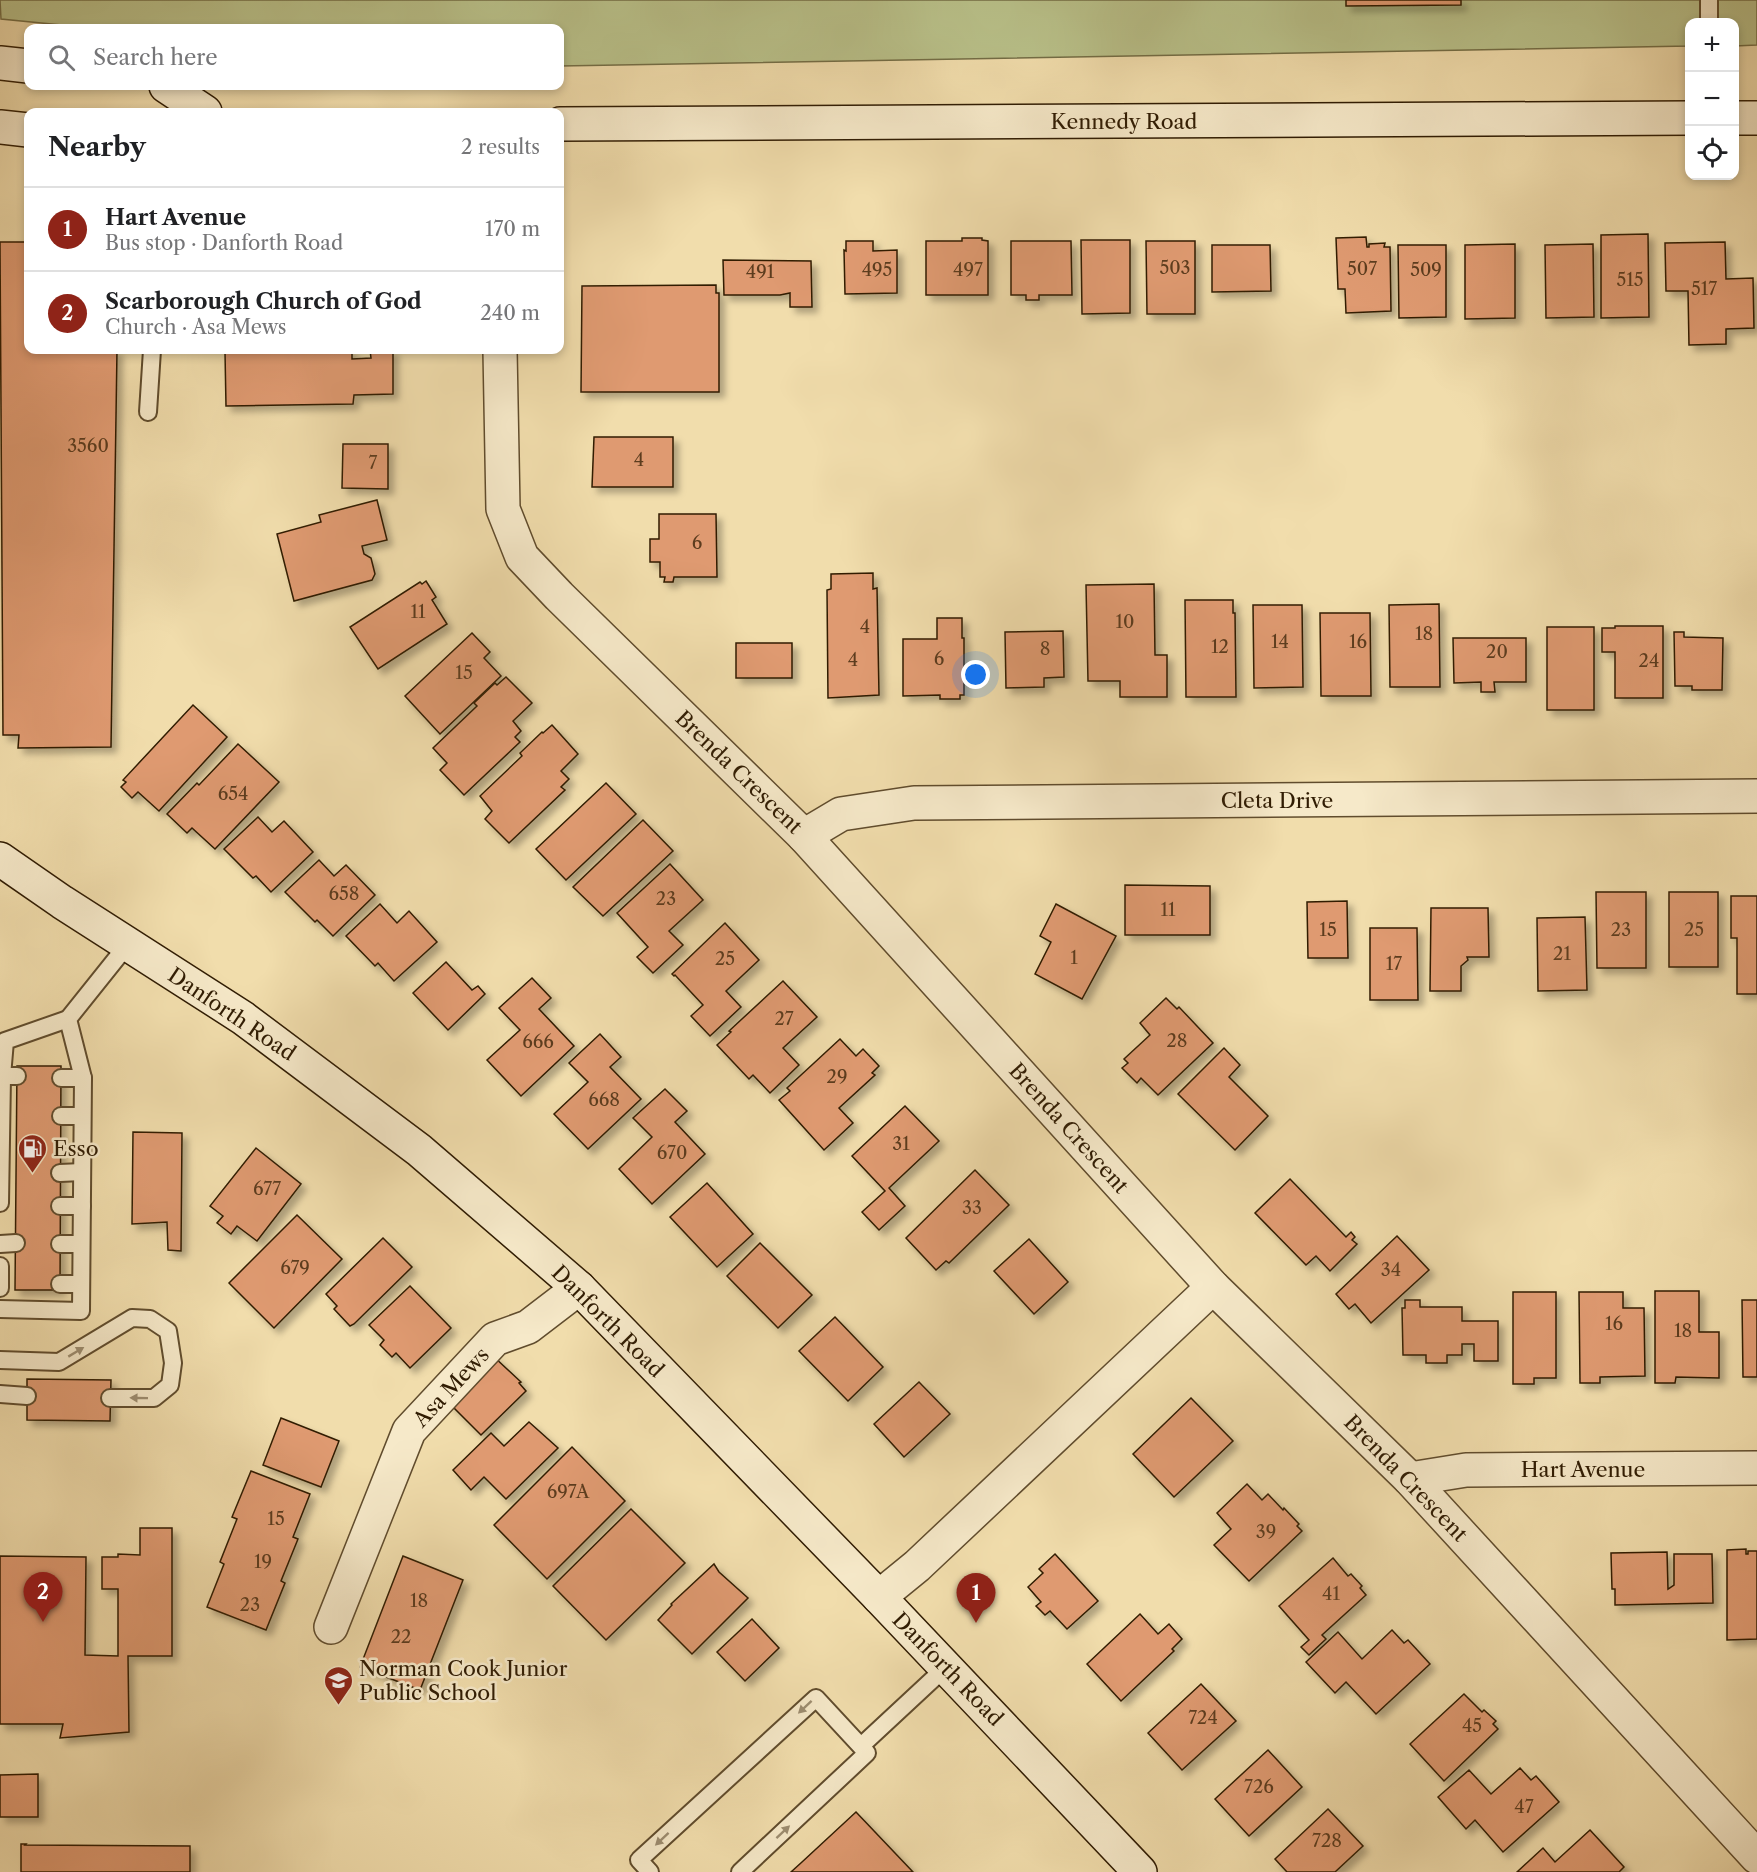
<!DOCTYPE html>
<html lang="en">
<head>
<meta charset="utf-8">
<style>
  body { margin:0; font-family:"Libre Caslon Text",serif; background:#f6f6f6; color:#202124 }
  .controls { position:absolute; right:18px; top:18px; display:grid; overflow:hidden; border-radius:12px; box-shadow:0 3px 9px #0003 }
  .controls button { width:54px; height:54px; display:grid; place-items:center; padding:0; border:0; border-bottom:2px solid #e0e0e0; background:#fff; color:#202124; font:30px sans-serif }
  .you { position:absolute; left:976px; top:675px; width:21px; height:21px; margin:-15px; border:4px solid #fff; border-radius:50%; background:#1a73e8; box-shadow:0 0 0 9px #1a73e833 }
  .badge { display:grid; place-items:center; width:39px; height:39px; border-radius:50%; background:#8f2418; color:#fff; font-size:20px; font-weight:700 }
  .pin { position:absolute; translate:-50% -50px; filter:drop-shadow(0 2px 3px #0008) }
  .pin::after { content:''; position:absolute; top:32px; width:21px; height:18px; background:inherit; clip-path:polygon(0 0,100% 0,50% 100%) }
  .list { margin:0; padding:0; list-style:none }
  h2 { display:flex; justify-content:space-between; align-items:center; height:78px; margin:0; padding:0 24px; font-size:26px }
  h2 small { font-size:20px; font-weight:400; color:#757577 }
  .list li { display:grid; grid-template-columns:39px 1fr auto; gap:18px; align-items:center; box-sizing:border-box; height:84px; padding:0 24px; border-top:2px solid #e0e0e0 }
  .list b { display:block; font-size:22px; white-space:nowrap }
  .list p { margin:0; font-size:20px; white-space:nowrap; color:#757577 }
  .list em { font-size:20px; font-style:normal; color:#757577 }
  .icon { flex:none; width:33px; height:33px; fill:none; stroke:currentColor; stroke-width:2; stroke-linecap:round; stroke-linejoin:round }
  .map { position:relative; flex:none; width:1757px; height:1872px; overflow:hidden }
  .search { position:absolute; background:#fff; box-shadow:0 3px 9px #0003; left:24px; top:24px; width:540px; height:66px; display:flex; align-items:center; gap:15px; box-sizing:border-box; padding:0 21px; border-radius:12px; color:#757577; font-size:22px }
  .panel { position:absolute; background:#fff; box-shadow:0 3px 9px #0003; left:24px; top:108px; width:540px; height:246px; border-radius:12px }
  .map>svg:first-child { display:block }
</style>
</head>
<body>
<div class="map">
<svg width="1757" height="1872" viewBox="0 0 1757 1872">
  <defs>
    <filter id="shadow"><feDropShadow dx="5.5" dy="5.5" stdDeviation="3" flood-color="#0004"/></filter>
  </defs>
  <rect width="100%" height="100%" fill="#f1ddac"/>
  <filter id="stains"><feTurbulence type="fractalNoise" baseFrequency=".00333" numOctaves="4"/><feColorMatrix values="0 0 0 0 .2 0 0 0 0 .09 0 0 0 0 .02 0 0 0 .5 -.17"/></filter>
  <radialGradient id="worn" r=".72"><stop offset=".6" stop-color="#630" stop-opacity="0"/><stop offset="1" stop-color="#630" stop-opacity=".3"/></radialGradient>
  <polygon fill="#b9c18a" stroke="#746e46" stroke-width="1.5" points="0,0 1757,0 1757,45 1735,46 1734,22 1690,22 1689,46 560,66 560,28 92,28 1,19"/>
  <g fill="#df9a71" stroke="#301c03" stroke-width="1.5" filter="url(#shadow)">
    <polygon points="1346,0 1461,0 1461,5 1346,6"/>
    <polygon points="1648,234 1649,317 1601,318 1601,235"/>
    <polygon points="1366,237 1367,247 1369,247 1369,244 1385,243 1384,247 1390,247 1391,311 1346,313 1345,289 1338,289 1336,238"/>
    <polygon points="962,238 982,238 982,240 988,241 988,295 926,295 926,241 962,241"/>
    <polygon points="1081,240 1130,240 1130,313 1082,314"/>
    <polygon points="846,241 873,241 873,251 897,250 897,293 845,294 844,250 846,251"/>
    <polygon points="1011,241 1071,241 1072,295 1039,295 1039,300 1026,300 1026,295 1011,295"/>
    <polygon points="1146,241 1195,241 1195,314 1147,314"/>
    <polygon points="0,242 28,242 28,350 117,350 111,747 18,748 19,735 3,735"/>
    <polygon points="1725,242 1726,279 1753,278 1754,328 1726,329 1726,344 1689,345 1688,291 1666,291 1665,243"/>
    <polygon points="1515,244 1515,318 1465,319 1465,245"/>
    <polygon points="1593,244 1594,317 1546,318 1545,245"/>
    <polygon points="1212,245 1270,245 1271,291 1212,292"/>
    <polygon points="1398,245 1446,245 1446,317 1399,318"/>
    <polygon points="723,260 811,261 812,307 790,307 790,293 780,295 724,295"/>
    <polygon points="716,285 716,293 719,293 719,392 581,392 582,286"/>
    <polygon points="352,350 352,359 371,358 370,350 393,350 393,394 354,395 353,404 226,406 225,352"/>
    <polygon points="594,437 673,437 673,487 592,487"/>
    <polygon points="343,444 388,444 388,489 342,488"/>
    <polygon points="377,500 387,540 362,546 364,554 371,558 375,574 372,580 294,601 277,534 321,522 319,515"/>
    <polygon points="659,514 716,514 717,577 674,577 673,582 664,582 665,577 660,577 660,562 650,562 650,539 659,539"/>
    <polygon points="873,573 873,589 877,588 879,695 828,698 827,590 831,589 831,574"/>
    <polygon points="426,581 436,597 432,600 447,624 378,669 350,627 420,582 422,584"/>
    <polygon points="1154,584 1155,655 1167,655 1167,697 1120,697 1120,681 1088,681 1086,585"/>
    <polygon points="1185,600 1233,600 1233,613 1235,613 1236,697 1186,697"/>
    <polygon points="1439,604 1440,687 1390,687 1389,605"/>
    <polygon points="1253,605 1302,605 1303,687 1254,688"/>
    <polygon points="1320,613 1370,613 1371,696 1321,696"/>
    <polygon points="937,618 962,618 962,638 964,638 964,695 960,695 960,699 940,699 940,695 903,696 903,639 937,639"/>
    <polygon points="1615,626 1663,626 1663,698 1615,698 1615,652 1602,652 1602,628 1615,628"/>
    <rect x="1547" y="627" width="47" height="83"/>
    <polygon points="1063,631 1064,677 1044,678 1044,687 1006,688 1005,632"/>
    <polygon points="1674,632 1684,632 1684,637 1723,638 1722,690 1692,690 1692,686 1675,686"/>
    <polygon points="472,633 490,652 484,658 501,676 440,734 405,696"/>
    <polygon points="1453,638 1526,638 1526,682 1494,682 1495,692 1481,692 1481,682 1454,683"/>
    <rect x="736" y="643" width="56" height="35"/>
    <polygon points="506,677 532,703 513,721 521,731 515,737 520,742 464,795 440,770 447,763 433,748 477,706 474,703 495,683 497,685"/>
    <polygon points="193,705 227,737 159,811 138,792 132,798 121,787 126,782 123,780"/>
    <polygon points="552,725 578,754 561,771 569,779 561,787 565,790 509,843 485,819 492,811 480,796 522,756 520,753 542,732 543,733"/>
    <polygon points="238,744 279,782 215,849 192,828 187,833 167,814 197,783 199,785"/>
    <polygon points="606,783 636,814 566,880 536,849"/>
    <polygon points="258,817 272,832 284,821 313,852 271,892 256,876 253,878 224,849"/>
    <polygon points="643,820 673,851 603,916 573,887"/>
    <polygon points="319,860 334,876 346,865 375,895 333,936 317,920 315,922 285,892"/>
    <polygon points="670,864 703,900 669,931 683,945 653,973 637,957 648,947 617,913"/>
    <polygon points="1125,885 1210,886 1210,935 1125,935"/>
    <polygon points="1596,892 1646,892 1646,968 1597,968"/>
    <rect x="1669" y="892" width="49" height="75"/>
    <polygon points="1731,896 1757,896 1757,994 1737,994 1737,938 1731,938"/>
    <polygon points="1347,901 1348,958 1308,958 1307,902"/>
    <polygon points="380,904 397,923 409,911 437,942 394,981 378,963 375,966 346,936"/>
    <polygon points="1056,904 1116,936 1082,999 1035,974 1051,942 1040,936"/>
    <polygon points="1431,908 1488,908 1489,957 1467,957 1468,960 1461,966 1461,991 1430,991"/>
    <polygon points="1585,917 1587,990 1538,991 1537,918"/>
    <polygon points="725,923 759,960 726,991 741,1007 710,1036 691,1016 703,1005 675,975 674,976 672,974"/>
    <polygon points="1370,928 1417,928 1418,1000 1370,1000"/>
    <polygon points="446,962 472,990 478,986 485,994 448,1030 413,993"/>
    <polygon points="532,978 551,998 539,1009 574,1046 521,1096 487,1060 520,1030 499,1008"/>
    <polygon points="783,981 817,1017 783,1048 799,1065 770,1093 753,1075 749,1079 717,1045 731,1032 729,1031"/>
    <polygon points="1166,998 1177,1009 1179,1007 1213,1043 1158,1095 1141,1078 1137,1083 1122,1068 1128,1063 1124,1059 1150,1035 1140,1023"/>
    <polygon points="600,1034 621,1057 610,1067 641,1099 588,1149 554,1114 588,1082 569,1063"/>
    <polygon points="840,1039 856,1056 863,1049 879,1066 872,1073 875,1075 839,1108 853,1123 824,1150 779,1100 790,1091 787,1088"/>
    <polygon points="1224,1048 1240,1065 1229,1077 1268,1116 1235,1150 1178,1094"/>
    <polygon points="17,1066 61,1066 60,1290 15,1290"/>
    <polygon points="665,1089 687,1111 675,1122 705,1154 652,1204 619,1169 652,1137 633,1118"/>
    <polygon points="905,1106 939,1141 889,1188 905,1206 879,1230 862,1212 885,1191 852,1156"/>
    <polygon points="133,1132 182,1133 181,1251 168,1250 167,1222 132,1224"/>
    <polygon points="256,1148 301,1184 257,1241 237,1226 231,1234 217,1223 223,1216 210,1206"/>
    <polygon points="975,1170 1009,1205 949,1263 946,1261 936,1270 906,1238"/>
    <polygon points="1290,1179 1346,1237 1351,1232 1355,1237 1352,1240 1357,1244 1330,1271 1316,1256 1306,1265 1255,1213"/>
    <polygon points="707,1183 753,1234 717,1267 670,1217"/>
    <polygon points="297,1215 342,1259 274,1328 229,1283"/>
    <polygon points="1397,1236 1429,1270 1371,1323 1355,1304 1349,1309 1336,1294"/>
    <polygon points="383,1238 412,1267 354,1324 350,1326 334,1309 337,1306 326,1294"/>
    <polygon points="1029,1239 1068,1282 1034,1314 994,1271"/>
    <polygon points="760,1243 812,1295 778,1328 727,1276"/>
    <polygon points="410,1286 451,1328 410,1368 396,1353 392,1357 380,1345 384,1340 369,1325"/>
    <polygon points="1655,1291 1699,1291 1699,1332 1719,1332 1719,1378 1676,1377 1675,1383 1655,1383"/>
    <polygon points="1513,1292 1556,1292 1556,1378 1534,1378 1534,1384 1513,1384"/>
    <polygon points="1579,1292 1623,1292 1623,1308 1644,1308 1645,1376 1600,1377 1600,1383 1580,1383"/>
    <polygon points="1405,1300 1420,1300 1420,1307 1462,1307 1462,1321 1498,1321 1498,1361 1474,1361 1474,1344 1462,1344 1462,1355 1447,1355 1447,1363 1426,1363 1426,1355 1403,1355 1402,1308 1405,1308"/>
    <polygon points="1742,1300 1757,1300 1757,1377 1743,1377"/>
    <polygon points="835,1317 883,1367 848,1401 799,1351"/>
    <polygon points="492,1355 521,1382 519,1383 526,1391 481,1435 446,1400"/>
    <polygon points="27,1379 111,1380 110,1421 27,1420"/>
    <polygon points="919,1382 950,1414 904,1457 874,1424"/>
    <polygon points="1191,1398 1233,1441 1174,1497 1133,1454"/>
    <polygon points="281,1418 339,1441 321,1487 263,1465"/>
    <polygon points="529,1422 558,1448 506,1499 484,1477 471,1490 453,1470 491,1433 504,1446"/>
    <polygon points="572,1447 625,1501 547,1579 494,1525"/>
    <polygon points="251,1471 310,1494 293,1537 298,1539 281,1581 285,1583 266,1630 207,1607 224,1564 220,1562 237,1519 232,1517"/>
    <polygon points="1247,1484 1262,1500 1268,1494 1283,1510 1284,1508 1299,1524 1297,1526 1302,1531 1249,1581 1214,1545 1231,1529 1217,1513"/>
    <polygon points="631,1509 685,1563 606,1640 553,1586"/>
    <polygon points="140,1528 172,1528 172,1656 128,1656 129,1732 60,1738 63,1724 0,1724 0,1556 86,1557 85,1655 118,1656 118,1589 102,1589 102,1557 118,1557 118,1554 140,1555"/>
    <polygon points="1746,1549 1746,1554 1748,1554 1748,1551 1757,1551 1757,1639 1727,1640 1727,1550"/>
    <polygon points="1667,1552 1668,1589 1674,1585 1674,1554 1712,1554 1713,1603 1615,1605 1615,1589 1612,1589 1611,1553"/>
    <polygon points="1055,1554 1098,1601 1067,1629 1050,1611 1045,1615 1036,1606 1041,1602 1028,1587 1043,1573 1039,1569"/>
    <polygon points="403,1556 463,1580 420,1690 360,1667"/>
    <polygon points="1333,1558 1348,1576 1351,1574 1362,1586 1360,1588 1366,1595 1322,1635 1326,1639 1309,1655 1301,1647 1309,1640 1279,1606"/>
    <polygon points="714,1564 719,1572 748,1598 692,1654 658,1620 672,1605 671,1604"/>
    <polygon points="1140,1614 1158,1634 1169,1624 1182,1639 1172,1649 1174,1651 1121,1701 1087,1664"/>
    <polygon points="752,1619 779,1648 745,1681 717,1652"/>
    <polygon points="1392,1630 1404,1643 1408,1640 1430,1664 1376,1714 1346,1682 1335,1693 1306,1662 1338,1632 1362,1659"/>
    <polygon points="1201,1684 1236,1721 1182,1770 1148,1733"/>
    <polygon points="1464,1694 1482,1712 1484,1710 1496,1721 1493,1724 1498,1729 1444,1781 1410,1744"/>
    <polygon points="1268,1750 1302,1787 1249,1836 1215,1799"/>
    <polygon points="1520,1768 1531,1780 1536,1776 1559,1802 1503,1852 1475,1820 1466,1829 1438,1797 1469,1770 1491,1794"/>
    <polygon points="38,1774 38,1817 0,1817 0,1775"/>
    <polygon points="1328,1809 1363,1846 1335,1872 1287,1872 1275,1859"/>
    <polygon points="856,1812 913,1872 791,1872 802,1862"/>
    <polygon points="1590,1830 1624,1867 1619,1872 1517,1872 1543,1848 1555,1862"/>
    <polygon points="21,1844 26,1844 25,1845 190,1846 190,1872 21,1872"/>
  </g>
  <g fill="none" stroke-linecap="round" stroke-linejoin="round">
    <defs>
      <g id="lane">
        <polyline points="1709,22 1709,0"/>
        <polyline points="148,412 152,350"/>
        <polyline points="2,1076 5,1041 68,1019"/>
        <polyline points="61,1078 83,1078"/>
        <polyline points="61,1116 82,1116"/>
        <polyline points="60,1173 82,1172"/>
        <polyline points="0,1203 2,1076 17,1076"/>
        <polyline points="60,1206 82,1206"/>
        <polyline points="0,1244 16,1243"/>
        <polyline points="60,1244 81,1244"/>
        <polyline points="0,1266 0,1288"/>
        <polyline points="60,1284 81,1284"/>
        <polyline points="0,1309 81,1311 83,1078 68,1019 128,944"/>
        <polyline points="0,1360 59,1362 132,1318 150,1319 168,1331 173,1363 170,1385 154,1398 110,1398"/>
        <polyline points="0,1394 27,1396"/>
        <polyline points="861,1746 946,1667"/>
        <polyline points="650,1872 639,1860 816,1698 867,1753 740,1872"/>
      </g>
      <g id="street">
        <polyline points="500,350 503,509 522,557 559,596 804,836 1213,1287 1410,1479 1757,1857"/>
        <polyline points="804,836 841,814 914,803 1757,796"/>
        <polyline points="1410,1479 1466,1470 1757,1468"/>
        <polyline points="879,1597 917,1566 1213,1287"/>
        <polyline points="331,1627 409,1431 495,1339 528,1327 579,1288"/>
      </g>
      <g id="secondary">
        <polyline points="0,63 28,66"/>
        <polyline points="166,86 205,112"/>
        <polyline points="1734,118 1757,118"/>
        <polyline points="560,124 1690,118"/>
        <polyline points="0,127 28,130"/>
        <polyline points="0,859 62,902 243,1018 419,1150 579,1288 879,1597 1140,1872"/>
      </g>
    </defs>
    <use href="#lane" stroke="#604c2d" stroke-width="20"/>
    <use href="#street" stroke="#604c2d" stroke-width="36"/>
    <use href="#secondary" stroke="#301c03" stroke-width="36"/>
    <use href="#lane" stroke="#f6e9c9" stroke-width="16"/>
    <use href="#street" stroke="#f6e9c9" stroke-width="33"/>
    <use href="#secondary" stroke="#f6e9c9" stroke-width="33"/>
  </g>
  <defs><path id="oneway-solid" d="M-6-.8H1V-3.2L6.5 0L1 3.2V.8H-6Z" transform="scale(1.5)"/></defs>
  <g fill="#9d8d70">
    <use href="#oneway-solid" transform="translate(76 1352) rotate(-31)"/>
    <use href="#oneway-solid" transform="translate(139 1398) rotate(-179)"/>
    <use href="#oneway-solid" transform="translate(805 1707) rotate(137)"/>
    <use href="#oneway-solid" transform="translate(783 1832) rotate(-43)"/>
    <use href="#oneway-solid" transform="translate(662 1839) rotate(137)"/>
  </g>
  <defs>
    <symbol id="fuel-pin" viewBox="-11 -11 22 30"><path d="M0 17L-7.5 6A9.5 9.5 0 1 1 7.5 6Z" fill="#8f2418" stroke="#f6e9c9"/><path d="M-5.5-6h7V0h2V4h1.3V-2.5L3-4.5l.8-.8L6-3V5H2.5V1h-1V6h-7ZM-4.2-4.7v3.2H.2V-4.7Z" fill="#fff"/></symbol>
    <symbol id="school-pin" viewBox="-11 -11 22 30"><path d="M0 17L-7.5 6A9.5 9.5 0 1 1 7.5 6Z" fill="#8f2418" stroke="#f6e9c9"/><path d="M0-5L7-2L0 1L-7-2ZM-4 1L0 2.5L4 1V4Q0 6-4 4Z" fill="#fff"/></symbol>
  </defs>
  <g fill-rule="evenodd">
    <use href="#fuel-pin" x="16" y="1132" width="33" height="45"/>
    <use href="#school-pin" x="322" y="1664" width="33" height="45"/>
  </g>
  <g text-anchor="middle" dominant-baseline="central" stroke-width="5" stroke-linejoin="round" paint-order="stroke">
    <g font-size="18" fill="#5c3c1e">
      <text x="1175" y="268">503</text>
      <text x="1362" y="269">507</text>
      <text x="877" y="270">495</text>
      <text x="968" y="270">497</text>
      <text x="1426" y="270">509</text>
      <text x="760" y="272">491</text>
      <text x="1630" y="280">515</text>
      <text x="1704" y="289">517</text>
      <text x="88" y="446">3560</text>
      <text x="639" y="460">4</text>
      <text x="373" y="463">7</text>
      <text x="697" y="543">6</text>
      <text x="418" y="612">11</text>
      <text x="1125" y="622">10</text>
      <text x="865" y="627">4</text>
      <text x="1424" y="634">18</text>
      <text x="1280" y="642">14</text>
      <text x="1358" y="642">16</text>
      <text x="1220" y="647">12</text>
      <text x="1045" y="649">8</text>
      <text x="1497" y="652">20</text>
      <text x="939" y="659">6</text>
      <text x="853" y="660">4</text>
      <text x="1649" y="661">24</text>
      <text x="464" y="673">15</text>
      <text x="233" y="794">654</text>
      <text x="344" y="894">658</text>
      <text x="666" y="899">23</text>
      <text x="1168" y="910">11</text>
      <text x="1328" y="930">15</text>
      <text x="1621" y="930">23</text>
      <text x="1694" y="930">25</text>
      <text x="1562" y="954">21</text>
      <text x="1074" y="958">1</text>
      <text x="725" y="959">25</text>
      <text x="1394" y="964">17</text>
      <text x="784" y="1019">27</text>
      <text x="1177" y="1041">28</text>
      <text x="538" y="1042">666</text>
      <text x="837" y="1077">29</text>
      <text x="604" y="1100">668</text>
      <text x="901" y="1144">31</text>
      <text x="672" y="1153">670</text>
      <text x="267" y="1189">677</text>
      <text x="972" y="1208">33</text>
      <text x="295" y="1268">679</text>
      <text x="1391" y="1270">34</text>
      <text x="1614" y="1324">16</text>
      <text x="1683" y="1331">18</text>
      <text x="568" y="1492">697A</text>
      <text x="276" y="1519">15</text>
      <text x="1266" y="1532">39</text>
      <text x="263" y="1562">19</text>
      <text x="1331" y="1594">41</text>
      <text x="419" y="1601">18</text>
      <text x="250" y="1605">23</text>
      <text x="401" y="1637">22</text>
      <text x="1203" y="1718">724</text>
      <text x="1472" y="1726">45</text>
      <text x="1259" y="1787">726</text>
      <text x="1524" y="1807">47</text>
      <text x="1327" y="1841">728</text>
    </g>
    <g font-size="21" fill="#301c03" stroke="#f6e9c9">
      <text x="1124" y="121">Kennedy Road</text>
      <text transform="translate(739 772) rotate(44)">Brenda Crescent</text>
      <text x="1277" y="800">Cleta Drive</text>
      <text transform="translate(232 1014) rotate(34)">Danforth Road</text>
      <text transform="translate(1069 1128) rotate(48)">Brenda Crescent</text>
      <text transform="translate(608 1321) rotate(45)">Danforth Road</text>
      <text transform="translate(451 1387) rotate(-47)">Asa Mews</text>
      <text x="1583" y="1469">Hart Avenue</text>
      <text transform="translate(1406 1478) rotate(46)">Brenda Crescent</text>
      <text transform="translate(948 1669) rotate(46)">Danforth Road</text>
    </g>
    <g font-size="21" fill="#301c03" stroke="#f6e9c9" text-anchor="start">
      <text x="53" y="1148">Esso</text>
      <text x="359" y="1668">Norman Cook Junior<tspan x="359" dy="24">Public School</tspan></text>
    </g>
  </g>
  <rect width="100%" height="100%" filter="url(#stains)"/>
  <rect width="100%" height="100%" fill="url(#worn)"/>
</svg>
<div class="controls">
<button>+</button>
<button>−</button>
<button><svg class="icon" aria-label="locate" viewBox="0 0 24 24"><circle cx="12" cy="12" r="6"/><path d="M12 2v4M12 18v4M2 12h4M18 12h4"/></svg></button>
</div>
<div class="you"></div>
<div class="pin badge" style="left:976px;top:1623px">1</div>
<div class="pin badge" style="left:43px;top:1622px">2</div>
<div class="search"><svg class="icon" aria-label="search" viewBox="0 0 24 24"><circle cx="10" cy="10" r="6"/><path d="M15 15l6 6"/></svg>Search here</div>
<section class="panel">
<h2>Nearby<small>2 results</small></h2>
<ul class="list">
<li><span class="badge">1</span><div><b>Hart Avenue</b><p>Bus stop · Danforth Road</p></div><em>170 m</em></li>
<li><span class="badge">2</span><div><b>Scarborough Church of God</b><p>Church · Asa Mews</p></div><em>240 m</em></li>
</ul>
</section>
</div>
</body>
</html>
